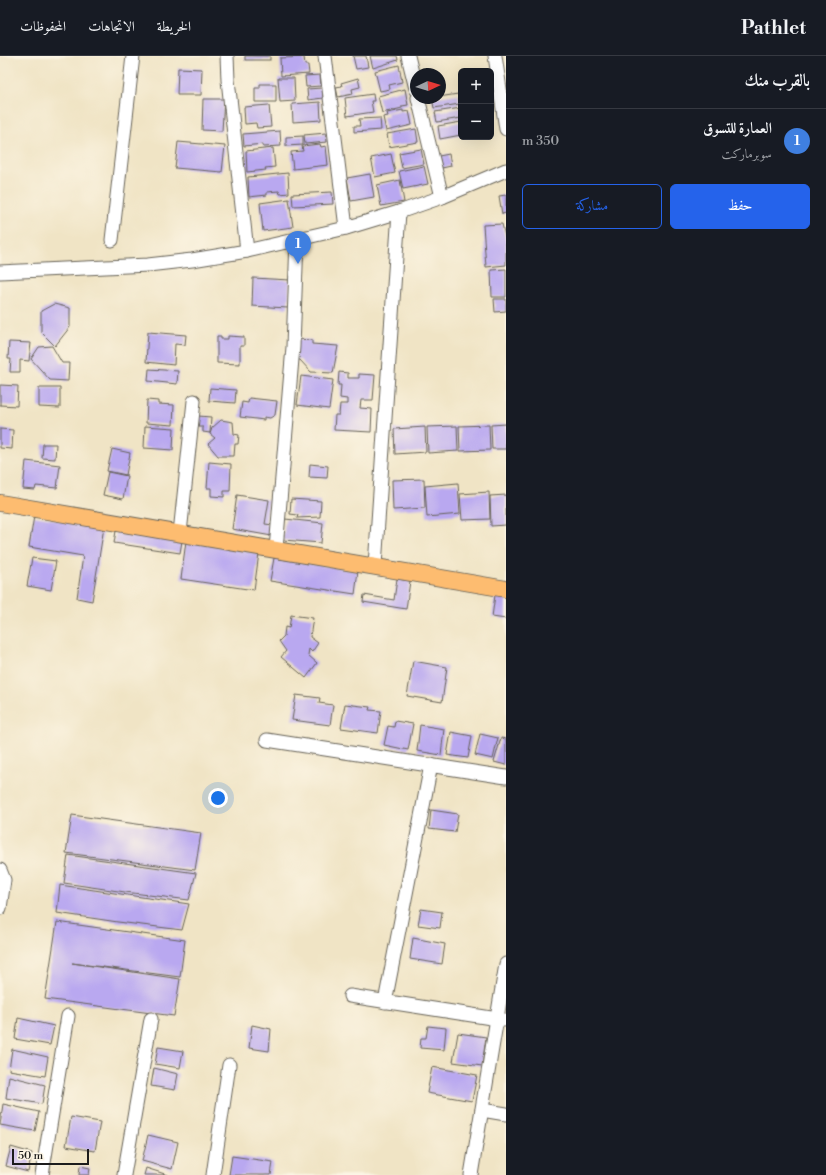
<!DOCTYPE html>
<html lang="ar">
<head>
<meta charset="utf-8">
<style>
  body { margin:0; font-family:"Libre Bodoni",Amiri,serif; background:#20242c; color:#f1f3f6; direction:rtl }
  .controls { position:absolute; right:12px; top:12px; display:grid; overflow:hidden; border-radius:6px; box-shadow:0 4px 16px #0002 }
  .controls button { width:36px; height:36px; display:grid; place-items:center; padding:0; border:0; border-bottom:1px solid #363941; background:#171b24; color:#f1f3f6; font:20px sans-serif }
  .compass { position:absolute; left:410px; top:12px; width:36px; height:36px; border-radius:50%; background:#171b24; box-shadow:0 4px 16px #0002; rotate:86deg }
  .scale { position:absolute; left:12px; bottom:10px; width:77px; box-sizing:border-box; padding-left:4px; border:2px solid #1c1c1c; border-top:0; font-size:11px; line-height:14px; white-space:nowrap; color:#1c1c1c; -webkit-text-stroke:3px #fcf5e5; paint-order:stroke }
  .you { position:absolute; left:218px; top:742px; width:14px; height:14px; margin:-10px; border:3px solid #fff; border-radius:50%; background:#1a73e8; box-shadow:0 0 0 6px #1a73e833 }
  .badge { display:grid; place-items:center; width:26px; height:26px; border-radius:50%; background:#2563eb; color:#fff; font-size:13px; font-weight:700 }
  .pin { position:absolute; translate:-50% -33px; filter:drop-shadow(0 1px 2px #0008) }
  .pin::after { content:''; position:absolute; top:21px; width:14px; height:12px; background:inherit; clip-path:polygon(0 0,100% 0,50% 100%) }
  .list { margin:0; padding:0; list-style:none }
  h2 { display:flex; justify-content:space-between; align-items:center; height:52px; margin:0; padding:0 16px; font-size:17px }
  h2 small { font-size:13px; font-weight:400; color:#9ea1a6 }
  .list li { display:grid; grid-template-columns:26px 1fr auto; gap:12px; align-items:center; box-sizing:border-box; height:64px; padding:0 16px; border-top:1px solid #363941 }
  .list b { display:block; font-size:15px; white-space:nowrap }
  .list p { margin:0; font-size:13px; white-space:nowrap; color:#9ea1a6 }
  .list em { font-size:13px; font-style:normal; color:#9ea1a6 }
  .actions { display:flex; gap:8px; padding:12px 16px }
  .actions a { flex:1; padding:9px 0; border:1px solid #2563eb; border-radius:6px; text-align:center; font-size:14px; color:#2563eb }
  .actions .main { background:#2563eb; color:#fff }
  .map { position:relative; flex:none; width:506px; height:1119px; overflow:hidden; direction:ltr }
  header { display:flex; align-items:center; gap:24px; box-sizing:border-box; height:56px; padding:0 20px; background:#171b24; border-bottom:1px solid #363941 }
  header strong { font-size:19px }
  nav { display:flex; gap:22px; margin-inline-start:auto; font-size:14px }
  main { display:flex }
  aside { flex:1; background:#171b24 }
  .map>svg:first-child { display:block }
</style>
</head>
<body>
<header>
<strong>Pathlet</strong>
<nav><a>الخريطة</a><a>الاتجاهات</a><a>المحفوظات</a></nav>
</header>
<main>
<aside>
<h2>بالقرب منك<small></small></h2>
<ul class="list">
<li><span class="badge" style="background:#3f7fe0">1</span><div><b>العمارة للتسوق</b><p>سوبرماركت</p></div><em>350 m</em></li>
</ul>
<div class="actions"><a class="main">حفظ</a><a>مشاركة</a></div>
</aside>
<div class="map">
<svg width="506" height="1119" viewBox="0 0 506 1119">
  <rect width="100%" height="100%" fill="#fcf5e5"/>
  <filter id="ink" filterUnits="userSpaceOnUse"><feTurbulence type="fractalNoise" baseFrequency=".025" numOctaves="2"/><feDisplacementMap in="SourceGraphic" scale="8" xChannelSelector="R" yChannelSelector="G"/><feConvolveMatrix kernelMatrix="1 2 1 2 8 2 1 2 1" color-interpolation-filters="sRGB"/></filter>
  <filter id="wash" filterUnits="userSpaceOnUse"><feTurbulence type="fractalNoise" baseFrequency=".012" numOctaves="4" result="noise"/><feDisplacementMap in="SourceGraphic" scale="16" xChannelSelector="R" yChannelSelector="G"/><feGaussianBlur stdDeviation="0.9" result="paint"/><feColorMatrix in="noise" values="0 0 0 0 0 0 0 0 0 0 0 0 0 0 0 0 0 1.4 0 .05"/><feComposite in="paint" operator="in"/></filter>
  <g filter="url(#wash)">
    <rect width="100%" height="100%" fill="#f0e4c5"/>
    <g id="blocks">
      <g fill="#b9a8f0">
        <rect x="245" y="0" width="25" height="4"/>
        <polygon points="353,0 366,0 368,11 356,13"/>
        <polygon points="370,0 397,0 398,4 373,12"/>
        <polygon points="304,1 305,9 308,9 309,18 281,20 280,2"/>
        <polygon points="399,9 402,26 389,29 390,33 380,35 375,15"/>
        <polygon points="178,12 202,13 201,39 177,39"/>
        <polygon points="320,19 321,30 306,31 305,20"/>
        <polygon points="278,22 294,22 295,45 280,46"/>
        <polygon points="358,22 360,31 352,33 353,38 338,41 336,31 342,30 341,27"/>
        <polygon points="260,28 276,28 276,46 255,46 255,32 260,32"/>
        <polygon points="322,32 323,42 308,44 307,33"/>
        <polygon points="405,33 408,49 402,50 402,52 382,57 378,40"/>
        <polygon points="373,38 374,45 371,45 373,56 347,60 345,42"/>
        <polygon points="458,38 460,48 434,52 432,42"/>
        <polygon points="203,43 224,43 222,75 202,74"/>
        <polygon points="320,46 321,64 293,66 292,48"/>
        <polygon points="269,49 271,71 257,72 256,67 245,68 244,51"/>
        <polygon points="461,52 461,62 437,66 435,56"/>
        <polygon points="403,54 403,56 409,55 412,69 386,75 383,61 388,60 387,57"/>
        <polygon points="380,62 381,74 354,76 354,70 360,70 359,63"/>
        <polygon points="461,66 461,79 440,83 438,70"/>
        <polygon points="416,73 418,86 389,91 387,78"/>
        <polygon points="280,75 281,90 263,91 263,88 244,90 243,78"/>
        <polygon points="326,77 327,86 305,88 304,79"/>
        <polygon points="303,80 303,89 286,90 286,81"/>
        <polygon points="178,86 225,90 222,116 175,112"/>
        <polygon points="320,88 321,91 326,90 328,109 293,113 291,96 303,95 302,90"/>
        <polygon points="273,92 275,111 265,112 266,114 247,116 246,95"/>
        <polygon points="421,93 424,108 402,112 399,97"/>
        <polygon points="391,98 395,117 375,121 371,102"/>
        <polygon points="449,98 451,110 442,112 439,100"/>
        <polygon points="424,110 428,128 403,133 399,115"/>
        <polygon points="288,117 289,137 280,138 279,135 267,136 267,139 249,141 248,121"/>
        <polygon points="370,118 374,141 351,145 347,122"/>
        <polygon points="400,124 404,146 381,150 377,129"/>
        <polygon points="332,136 333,148 293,150 292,138"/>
        <polygon points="506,139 506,157 502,158 499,140"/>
        <polygon points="289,143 293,171 263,175 260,147"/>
        <polygon points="502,168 506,185 506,209 486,211 483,169"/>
        <polygon points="506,213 506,241 492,241 491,214"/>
        <polygon points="253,222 290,224 288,252 252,250"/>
        <polygon points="494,243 506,243 506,255 495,256"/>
        <polygon points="54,248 70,252 70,271 55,290 41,276 41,255"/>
        <polygon points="148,276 186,279 185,289 175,288 174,309 146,306"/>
        <polygon points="217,280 221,280 221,283 228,283 228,280 244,281 244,290 240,290 240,308 217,307"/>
        <polygon points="297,283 312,284 312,288 338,290 333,317 311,316 300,304 295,303"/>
        <polygon points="9,286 31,287 29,305 20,304 20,316 10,316 11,303 8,303"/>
        <polygon points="52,290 62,307 69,307 68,325 50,324 31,303 39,291"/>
        <polygon points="149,313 178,315 177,328 148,325"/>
        <polygon points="339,316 348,317 348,322 359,322 359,318 375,319 373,344 361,344 360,352 372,353 371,376 334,374 335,359 339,359 340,348 347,348 347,343 340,342 341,329 338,329"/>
        <polygon points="301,320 333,324 329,353 297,349"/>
        <polygon points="0,329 18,330 17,350 0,349"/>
        <polygon points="39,332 60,332 60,352 39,351"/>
        <polygon points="210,332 236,334 235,347 209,345"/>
        <polygon points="249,342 277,345 275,359 270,362 264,361 264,364 240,361 242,346 248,347"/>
        <polygon points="147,344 158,345 158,348 174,349 173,369 146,367"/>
        <polygon points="198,360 211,361 210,377 203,376 203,371 197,371"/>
        <polygon points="221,364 233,366 234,378 239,379 238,388 235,388 234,400 218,400 208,388 215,382 210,378 212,372"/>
        <polygon points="506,368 506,393 492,393 491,369"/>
        <polygon points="489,369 490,394 460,395 459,370"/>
        <polygon points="145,370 174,372 173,394 144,392"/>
        <polygon points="457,370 458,395 428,397 427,371"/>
        <polygon points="425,371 426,396 395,398 394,373"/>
        <polygon points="0,373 13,374 12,393 0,392"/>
        <polygon points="43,388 56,388 55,403 42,402"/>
        <polygon points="112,393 130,397 126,419 107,415"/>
        <polygon points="26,405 60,409 57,432 36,430 35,434 23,433"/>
        <polygon points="209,406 231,408 230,435 224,435 224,441 211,440 211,432 207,432"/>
        <polygon points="310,408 328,410 327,422 309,421"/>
        <polygon points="108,416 127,420 123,443 103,439"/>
        <polygon points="424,423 425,452 393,454 392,424"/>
        <polygon points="458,427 460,458 427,461 425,430"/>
        <polygon points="489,436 490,463 462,464 460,438"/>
        <polygon points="237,439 269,444 265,468 273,469 272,480 232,473"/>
        <polygon points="506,439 506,469 491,470 490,440"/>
        <polygon points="291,443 321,445 320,461 297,462 298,459 290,458"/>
        <polygon points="34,460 104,471 92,545 77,542 83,500 29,491"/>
        <polygon points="285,463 323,467 321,487 283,484"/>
        <polygon points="116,475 182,485 180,497 114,487"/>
        <polygon points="186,485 259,497 254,534 181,523"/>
        <polygon points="32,502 56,505 51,534 27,530"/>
        <polygon points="274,502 358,515 355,538 270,525"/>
        <polygon points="397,523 410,525 406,553 363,546 364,539 394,544"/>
        <polygon points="495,539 506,541 506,563 492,561"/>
        <polygon points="291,559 313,562 310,581 318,587 312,596 309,593 308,599 317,607 306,622 281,601 286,595 279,585 284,580 285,571 289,572"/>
        <polygon points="413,605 447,611 442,646 407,640"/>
        <polygon points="296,639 320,642 319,647 333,649 330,669 292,664"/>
        <polygon points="345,648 370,651 369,654 381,655 378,677 341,672"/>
        <polygon points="395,665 413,668 408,694 384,689 388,670 394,671"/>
        <polygon points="420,669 444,673 441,699 417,695"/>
        <polygon points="451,676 472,680 468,702 447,699"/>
        <polygon points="480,678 498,682 493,703 475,699"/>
        <polygon points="501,682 506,683 506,709 494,706"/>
        <polygon points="431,754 458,758 455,776 429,773"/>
        <polygon points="72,759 201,777 195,814 66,797"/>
        <polygon points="68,799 196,817 189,844 125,836 64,827"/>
        <polygon points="60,829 189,848 182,874 118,866 57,857"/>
        <polygon points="421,853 442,856 440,872 418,869"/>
        <polygon points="57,866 185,884 180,921 72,907 180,923 174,960 45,943"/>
        <polygon points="413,882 445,888 442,908 410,903"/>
        <polygon points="18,962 54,970 50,989 15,983"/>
        <polygon points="252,969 271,973 269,995 249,992"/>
        <polygon points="428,970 446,972 444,994 420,992 421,982 426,982"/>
        <polygon points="458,977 486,981 482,1010 453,1006"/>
        <polygon points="158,991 183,995 180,1012 155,1008"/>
        <polygon points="12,993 48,1001 45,1020 9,1014"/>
        <polygon points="432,1011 477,1019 472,1045 427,1037"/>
        <polygon points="154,1012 178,1018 175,1034 151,1030"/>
        <polygon points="9,1020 45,1029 42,1048 6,1042"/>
        <polygon points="3,1048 39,1056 35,1075 0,1069"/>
        <polygon points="71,1061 100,1066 95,1095 66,1090"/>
        <polygon points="148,1079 178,1086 172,1113 142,1105"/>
        <polygon points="11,1091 32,1097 28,1116 6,1110"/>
        <polygon points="232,1100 273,1106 271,1119 229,1119"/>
        <polygon points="80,1110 90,1112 89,1119 79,1119"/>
        <polygon points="146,1112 168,1119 144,1119"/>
      </g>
    </g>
  </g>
  <g filter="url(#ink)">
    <use href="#blocks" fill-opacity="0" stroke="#666257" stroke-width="1"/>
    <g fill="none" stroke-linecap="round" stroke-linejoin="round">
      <defs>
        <g id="minor">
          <polyline points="227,0 228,24 247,195"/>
          <polyline points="325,0 346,172"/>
          <polyline points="408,0 416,33"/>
          <polyline points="495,0 506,73"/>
          <polyline points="418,42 442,141"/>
          <polyline points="112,184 133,0"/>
          <polyline points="0,216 148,209 192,204 247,195 346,172 399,156 442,141 506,114"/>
          <polyline points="180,477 194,345"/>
          <polyline points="276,493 293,291 297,184"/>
          <polyline points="375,510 399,156"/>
          <polyline points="267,684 506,721"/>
          <polyline points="0,814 4,824 0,852"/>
          <polyline points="350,940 504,964"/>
          <polyline points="385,946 431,709"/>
          <polyline points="482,1054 506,1058"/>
          <polyline points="42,1119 68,960"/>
          <polyline points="124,1119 151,963"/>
          <polyline points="213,1119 229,1009"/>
          <polyline points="471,1119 506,908"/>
        </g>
        <polyline id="major" points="0,447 506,533"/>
      </defs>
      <use href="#minor" stroke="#666257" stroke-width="15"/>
      <use href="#major" stroke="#666257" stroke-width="18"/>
      <use href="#minor" stroke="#fff" stroke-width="13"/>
      <use href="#major" stroke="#fdbc70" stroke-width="16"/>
    </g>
  </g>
</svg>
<div class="controls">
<button>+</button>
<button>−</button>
</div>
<svg class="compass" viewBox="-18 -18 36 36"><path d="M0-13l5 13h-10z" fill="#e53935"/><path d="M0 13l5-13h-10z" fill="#9ea1a6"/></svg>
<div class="scale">50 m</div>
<div class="you"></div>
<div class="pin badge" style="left:298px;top:208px;background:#3f7fe0">1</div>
</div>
</main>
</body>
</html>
